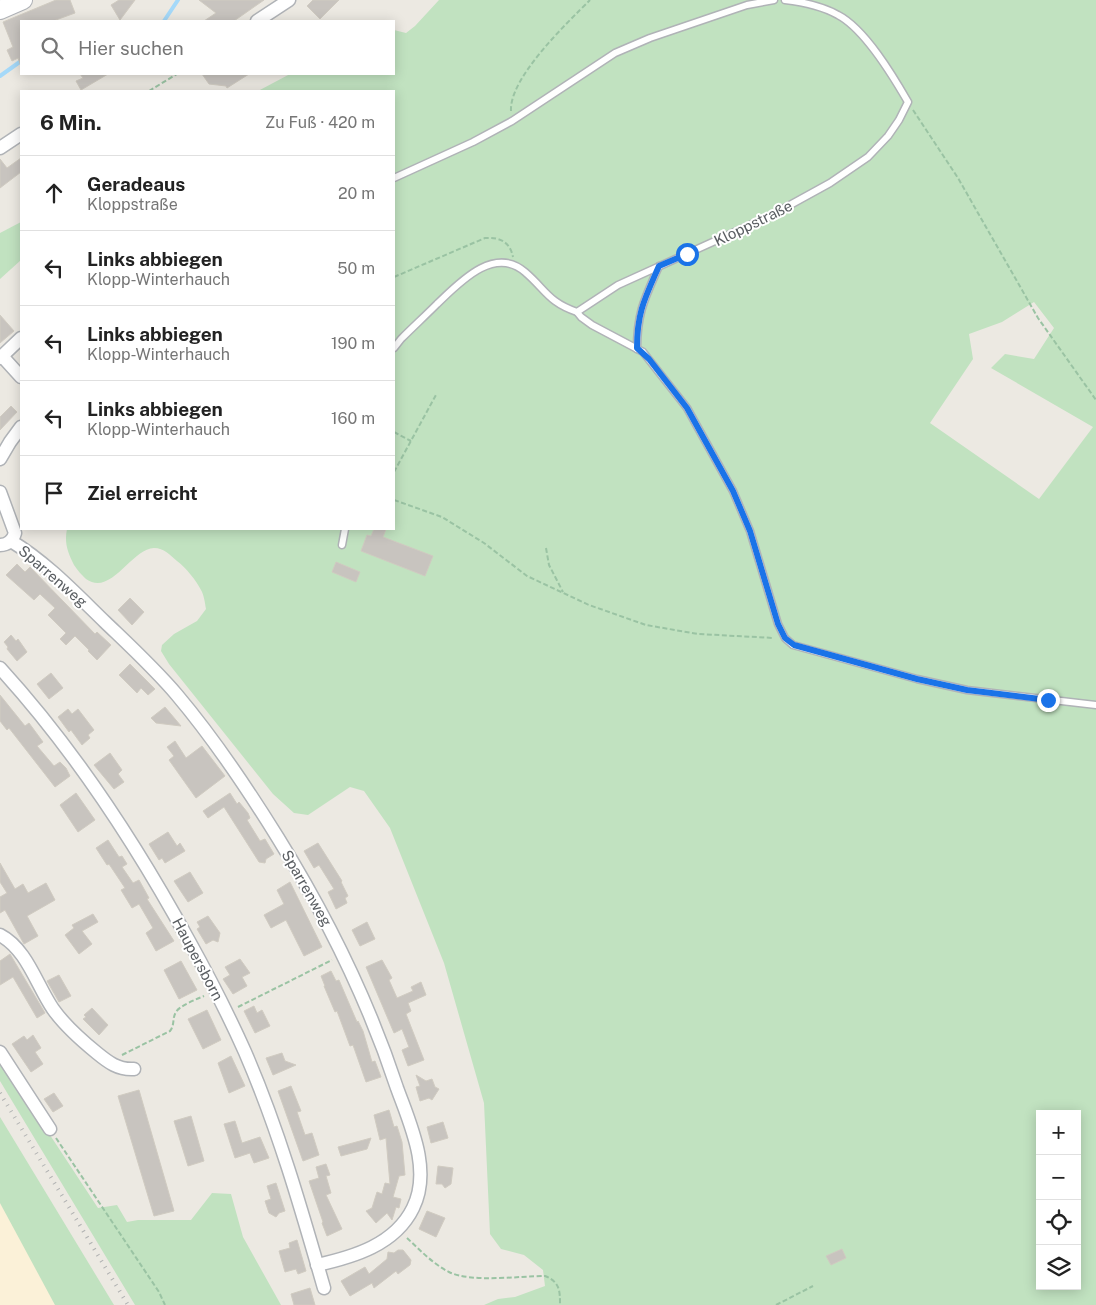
<!DOCTYPE html>
<html lang="de">
<head>
<meta charset="utf-8">
<style>
  body { margin:0; font-family:"Public Sans",sans-serif; background:#f2f2f2; color:#222 }
  .controls { position:absolute; right:15px; bottom:15px; display:grid; overflow:hidden; border-radius:0px; box-shadow:0 2px 12px #0003 }
  .controls button { width:45px; height:45px; display:grid; place-items:center; padding:0; border:0; border-bottom:1px solid #e0e0e0; background:#fff; color:#222; font:25px sans-serif }
  .stop { position:absolute; width:15px; height:15px; margin:-11px; border:4px solid #1a73e8; border-radius:50%; background:#fff }
  .stop.end { background:#1a73e8; border-color:#fff; box-shadow:0 1px 5px #0008 }
  .list { margin:0; padding:0; list-style:none }
  h2 { display:flex; justify-content:space-between; align-items:center; height:65px; margin:0; padding:0 20px; font-size:21px }
  h2 small { font-size:16px; font-weight:400; color:#767676 }
  .list li { display:grid; grid-template-columns:32px 1fr auto; gap:15px; align-items:center; box-sizing:border-box; height:75px; padding:0 20px; border-top:1px solid #e0e0e0 }
  .list b { display:block; font-size:19px; white-space:nowrap }
  .list p { margin:0; font-size:16px; white-space:nowrap; color:#767676 }
  .list em { font-size:16px; font-style:normal; color:#767676 }
  .icon { flex:none; width:28px; height:28px; fill:none; stroke:currentColor; stroke-width:2; stroke-linecap:round; stroke-linejoin:round }
  .map { position:relative; flex:none; width:1096px; height:1305px; overflow:hidden }
  .search { position:absolute; background:#fff; box-shadow:0 2px 12px #0003; left:20px; top:20px; width:375px; height:55px; display:flex; align-items:center; gap:12px; box-sizing:border-box; padding:0 18px; border-radius:0px; color:#767676; font-size:19px }
  .panel { position:absolute; background:#fff; box-shadow:0 2px 12px #0003; left:20px; top:90px; width:375px; height:440px; border-radius:0px }
  .map>svg:first-child { display:block }
</style>
</head>
<body>
<div class="map">
<svg width="1096" height="1305" viewBox="0 0 1096 1305">
  <rect width="100%" height="100%" fill="#ece9e2"/>
  <polygon fill="#fbf1d8" points="0,1203 29,1254 55,1305 0,1305"/>
  <g fill="#c1e2c0" fill-rule="evenodd">
    <path d="M439 0H1096V1305H484L498 1299 515 1297 545 1286 543 1270 524 1255 501 1249 490 1234 484 1103 444 963 390 828 364 791 350 787 308 815 294 813 273 794 169 664 161 651 162 645 174 634 197 621 206 609C205 603 204 595 201 590 196 580 186 568 177 561 170 555 164 548 154 548 131 549 111 597 86 579 81 574 78 571 74 565 68 553 64 543 67 529H394V91H258L290 74H394V30L406 33 415 26ZM1034 302 1054 328 1034 359 1005 354 991 368 1093 427 1039 499 930 423 973 359 969 334 1002 322ZM1040 1114H1077V1286H1040Z"/>
    <polygon points="21,222 21,260 0,279 0,233"/>
    <polygon points="0,1059 98,1208 117,1205 127,1222 138,1220 191,1220 212,1193 231,1194 243,1237 281,1305 135,1305 0,1081"/>
    <polygon points="0,1117 114,1305 55,1305 0,1203"/>
  </g>
  <g fill="none" stroke-linecap="round" stroke-linejoin="round">
    <g stroke="#a5d9f9" stroke-width="4">
      <polyline points="164,21 178,0"/>
      <polyline points="0,76 21,61"/>
    </g>
  </g>
  <g fill="#c8c4bf" stroke="#d0cbc1">
    <polygon points="56,0 70,0 75,13 53,21 21,21 21,66 18,58 12,61 7,50 13,47 3,22"/>
    <polygon points="119,0 135,0 120,20 111,5"/>
    <polygon points="199,0 264,0 234,21 204,21 216,13"/>
    <polygon points="313,0 339,0 320,19 307,6"/>
    <polygon points="80,74 108,74 81,90 76,81 83,78"/>
    <polygon points="202,74 249,74 227,88 226,86 209,84"/>
    <polygon points="21,158 21,172 0,188 0,159 7,168"/>
    <polygon points="0,315 14,331 0,343"/>
    <polygon points="11,406 17,412 0,430 0,417"/>
    <polygon points="374,529 386,529 383,537 433,556 425,576 361,551 367,535 371,536"/>
    <polygon points="336,562 360,572 356,582 332,572"/>
    <polygon points="17,564 25,572 30,567 95,634 97,632 111,645 97,660 88,651 89,650 75,636 66,645 60,639 66,633 48,615 55,608 40,594 34,600 6,575"/>
    <polygon points="130,598 144,612 132,625 118,610"/>
    <polygon points="11,635 16,641 18,639 27,652 17,661 7,649 8,647 4,642"/>
    <polygon points="130,664 155,689 148,695 141,688 137,693 119,675"/>
    <polygon points="51,673 63,688 49,699 37,684"/>
    <polygon points="0,695 25,726 29,723 43,742 37,746 54,766 60,762 66,768 70,776 55,787 9,728 7,730 0,721"/>
    <polygon points="165,707 181,726 156,723 151,718"/>
    <polygon points="68,709 72,714 78,709 94,730 88,735 90,738 82,745 71,730 69,732 58,717"/>
    <polygon points="175,741 186,758 202,746 225,776 196,798 169,760 174,756 167,747"/>
    <polygon points="110,753 122,770 118,774 124,782 114,789 94,765"/>
    <polygon points="76,793 95,820 78,832 60,805"/>
    <polygon points="230,793 237,804 239,802 248,813 250,818 247,820 260,841 265,839 274,854 266,859 265,863 259,862 224,807 208,818 203,811"/>
    <polygon points="168,832 177,846 180,843 185,851 165,863 162,858 159,860 149,844"/>
    <polygon points="108,840 119,857 122,856 127,864 122,867 133,883 139,880 149,898 147,899 174,941 156,951 146,933 153,928 139,904 132,908 121,890 125,888 109,864 107,865 96,848"/>
    <polygon points="318,843 342,881 341,882 348,896 345,898 347,903 336,909 328,892 334,889 319,865 314,868 304,851"/>
    <polygon points="0,863 15,889 23,884 28,893 46,883 55,900 27,916 38,936 24,944 5,910 0,913 0,897 7,893 0,882"/>
    <polygon points="190,872 203,893 188,902 174,881"/>
    <polygon points="290,882 322,947 304,956 286,920 271,928 264,915 284,904 277,890"/>
    <polygon points="93,914 98,922 82,931 92,944 79,954 65,935 74,928 72,925"/>
    <polygon points="208,916 220,933 218,942 213,940 206,944 197,929 200,927 197,922"/>
    <polygon points="367,922 375,939 360,946 352,930"/>
    <polygon points="10,954 45,1013 37,1018 13,977 0,985 0,961"/>
    <polygon points="240,959 250,973 242,977 247,986 233,994 223,979 230,975 225,967"/>
    <polygon points="382,960 392,978 389,980 397,998 413,991 411,987 421,982 426,995 408,1003 411,1011 406,1014 424,1060 408,1066 402,1050 409,1047 402,1029 394,1033 366,967"/>
    <polygon points="181,961 197,990 179,999 164,970"/>
    <polygon points="331,971 336,981 339,980 357,1022 358,1021 363,1031 372,1062 375,1061 381,1077 366,1082 353,1045 350,1046 337,1011 335,1012 324,986 325,986 321,976"/>
    <polygon points="59,975 71,996 59,1002 47,981"/>
    <polygon points="254,1006 257,1013 262,1010 270,1026 255,1033 244,1011"/>
    <polygon points="92,1008 108,1025 99,1035 83,1019 86,1017 84,1015"/>
    <polygon points="207,1010 221,1040 203,1049 188,1019"/>
    <polygon points="33,1035 41,1048 35,1052 43,1064 31,1072 12,1044 24,1036 27,1040"/>
    <polygon points="282,1053 285,1061 296,1065 273,1075 266,1058"/>
    <polygon points="231,1056 245,1086 229,1093 218,1063"/>
    <polygon points="416,1075 426,1081 432,1079 435,1087 439,1089 432,1100 429,1098 420,1101 416,1087 420,1086"/>
    <polygon points="291,1086 301,1111 297,1112 305,1135 312,1133 319,1155 303,1161 278,1091"/>
    <polygon points="139,1090 174,1211 154,1216 118,1096"/>
    <polygon points="54,1093 63,1106 53,1112 44,1099"/>
    <polygon points="389,1110 394,1127 397,1126 402,1142 405,1175 399,1176 393,1197 401,1199 399,1208 396,1207 392,1220 387,1213 376,1223 366,1211 372,1208 377,1192 382,1194 385,1183 390,1184 386,1138 380,1140 374,1115"/>
    <polygon points="191,1116 204,1161 188,1166 174,1121"/>
    <polygon points="235,1121 242,1143 260,1137 269,1158 254,1163 250,1153 235,1158 224,1124"/>
    <polygon points="443,1122 448,1138 431,1143 427,1127"/>
    <polygon points="371,1138 367,1149 341,1156 338,1147"/>
    <polygon points="326,1164 330,1175 326,1176 331,1193 326,1195 342,1229 327,1236 322,1223 323,1222 309,1181 319,1178 316,1167"/>
    <polygon points="438,1166 453,1168 451,1184 445,1188 442,1184 436,1184"/>
    <polygon points="276,1183 285,1211 279,1213 276,1217 269,1213 265,1201 271,1199 267,1186"/>
    <polygon points="427,1211 445,1218 436,1237 419,1229"/>
    <polygon points="297,1240 306,1271 298,1274 296,1269 285,1272 279,1251 290,1248 289,1243"/>
    <polygon points="842,1249 846,1258 831,1265 826,1256"/>
    <polygon points="398,1250 403,1250 411,1260 410,1265 398,1274 396,1271 374,1288 372,1283 350,1296 341,1281 365,1267 369,1274 387,1259 388,1252 394,1253"/>
    <polygon points="310,1288 315,1305 294,1305 291,1294"/>
  </g>
  <g fill="none" stroke-linecap="round" stroke-linejoin="round">
    <defs>
      <g id="lane">
        <polyline points="394,178 473,142 512,121 615,53 650,38 747,5 774,0"/>
        <polyline points="577,312 581,317 592,325 643,352 687,408 733,491 750,531 778,624 785,638 793,645 917,679 967,690 1096,705"/>
        <path d="M394 348 401 339C413 327 425 316 437 304 459 283 494 245 525 272 546 290 548 302 577 312L618 285 770 216 830 183 868 157 888 136 899 120 908 102C893 76 865 29 838 15 822 6 803 2 785 0"/>
        <path d="M637 349C637 312 645 298 659 266"/>
        <polyline points="342,545 345,529"/>
      </g>
      <g id="street">
        <polyline points="257,21 289,0"/>
        <polyline points="0,148 21,134"/>
        <polyline points="2,356 21,377"/>
        <polyline points="0,358 21,338"/>
        <polyline points="0,459 10,442 21,427"/>
        <path d="M0 492 15 533C13 540 8 545 0 545"/>
        <path d="M11 541C47 563 75 593 105 622 130 646 155 669 177 695 215 740 247 788 278 838 327 917 368 1000 397 1088 410 1124 432 1170 413 1208 395 1245 353 1257 317 1265"/>
        <path d="M0 668C74 749 136 844 189 941 209 977 228 1014 245 1052 278 1128 301 1208 324 1288"/>
        <path d="M0 935C27 949 37 986 53 1009 65 1026 81 1040 97 1053 108 1062 118 1070 134 1069"/>
        <polyline points="0,1052 50,1129"/>
      </g>
      <polyline id="secondary" points="0,10 23,0"/>
    </defs>
    <use href="#lane" stroke="#b0b3b7" stroke-width="9"/>
    <use href="#street" stroke="#b0b3b7" stroke-width="15"/>
    <use href="#secondary" stroke="#afb2b7" stroke-width="20"/>
    <g stroke="#9ac3a3" stroke-width="2" stroke-dasharray="5 2.5" stroke-linecap="butt">
      <polyline points="149,91 177,74"/>
      <polyline points="913,110 958,178 1038,318 1096,400"/>
      <path d="M511 111C509 78 567 23 590 0"/>
      <path d="M394 277 485 238C500 237 510 242 513 257"/>
      <polyline points="394,432 411,441"/>
      <polyline points="394,472 437,393"/>
      <polyline points="394,500 442,517 484,543 527,576 589,605 646,625 698,634 774,638"/>
      <polyline points="546,548 549,565 563,592"/>
      <polyline points="238,1007 332,960"/>
      <path d="M122 1055 170 1031C175 1025 172 1018 176 1012 179 1006 197 999 204 996"/>
      <polyline points="56,1138 159,1292 165,1305"/>
      <path d="M407 1238C420 1250 433 1264 449 1272 471 1283 520 1276 545 1276 560 1282 560 1291 560 1305"/>
      <polyline points="776,1305 813,1286"/>
    </g>
    <use href="#lane" stroke="#fff" stroke-width="6"/>
    <use href="#street" stroke="#fff" stroke-width="12"/>
    <use href="#secondary" stroke="#fff" stroke-width="18"/>
    <polyline stroke="#b1b2b2" stroke-width="4" stroke-dasharray="1 6" stroke-linecap="butt" points="0,1093 128,1305"/>
  </g>
  <g fill="none" stroke-linecap="round" stroke-linejoin="round">
    <path stroke="#1a73e8" stroke-width="6" d="M687 254 659 266C645 298 637 312 637 348L649 359 687 408 733 491 750 531 778 624 785 638 794 645 917 679 967 690 1048 700"/>
  </g>
  <g text-anchor="middle" dominant-baseline="central" stroke-width="4" stroke-linejoin="round" paint-order="stroke">
    <g font-size="15" fill="#5a5e62" stroke="#fff">
      <text transform="translate(753 223) rotate(-26)">Kloppstraße</text>
      <text transform="translate(53 576) rotate(41)">Sparrenweg</text>
      <text transform="translate(307 888) rotate(60)">Sparrenweg</text>
      <text transform="translate(198 959) rotate(62)">Haupersborn</text>
    </g>
  </g>
</svg>
<div class="controls">
<button>+</button>
<button>−</button>
<button><svg class="icon" aria-label="locate" viewBox="0 0 24 24"><circle cx="12" cy="12" r="6"/><path d="M12 2v4M12 18v4M2 12h4M18 12h4"/></svg></button>
<button><svg class="icon" aria-label="layers" viewBox="0 0 24 24"><path d="M12 4l9 5-9 5-9-5zM3 14l9 5 9-5"/></svg></button>
</div>
<div class="stop" style="left:687px;top:254px"></div>
<div class="stop end" style="left:1048px;top:700px"></div>
<div class="search"><svg class="icon" aria-label="search" viewBox="0 0 24 24"><circle cx="10" cy="10" r="6"/><path d="M15 15l6 6"/></svg>Hier suchen</div>
<section class="panel">
<h2>6 Min.<small>Zu Fuß · 420 m</small></h2>
<ul class="list">
<li><svg class="icon" aria-label="ahead" viewBox="0 0 24 24"><path d="M12 20V5M6 11l6-6 6 6"/></svg><div><b>Geradeaus</b><p>Kloppstraße</p></div><em>20 m</em></li>
<li><svg class="icon" aria-label="left" viewBox="0 0 24 24"><path d="M17 20v-9H6M10 6l-5 5 5 5"/></svg><div><b>Links abbiegen</b><p>Klopp-Winterhauch</p></div><em>50 m</em></li>
<li><svg class="icon" aria-label="left" viewBox="0 0 24 24"><path d="M17 20v-9H6M10 6l-5 5 5 5"/></svg><div><b>Links abbiegen</b><p>Klopp-Winterhauch</p></div><em>190 m</em></li>
<li><svg class="icon" aria-label="left" viewBox="0 0 24 24"><path d="M17 20v-9H6M10 6l-5 5 5 5"/></svg><div><b>Links abbiegen</b><p>Klopp-Winterhauch</p></div><em>160 m</em></li>
<li><svg class="icon" aria-label="arrive" viewBox="0 0 24 24"><path d="M6 21V4h12l-3 4 3 4H6"/></svg><div><b>Ziel erreicht</b></div></li>
</ul>
</section>
</div>
</body>
</html>
